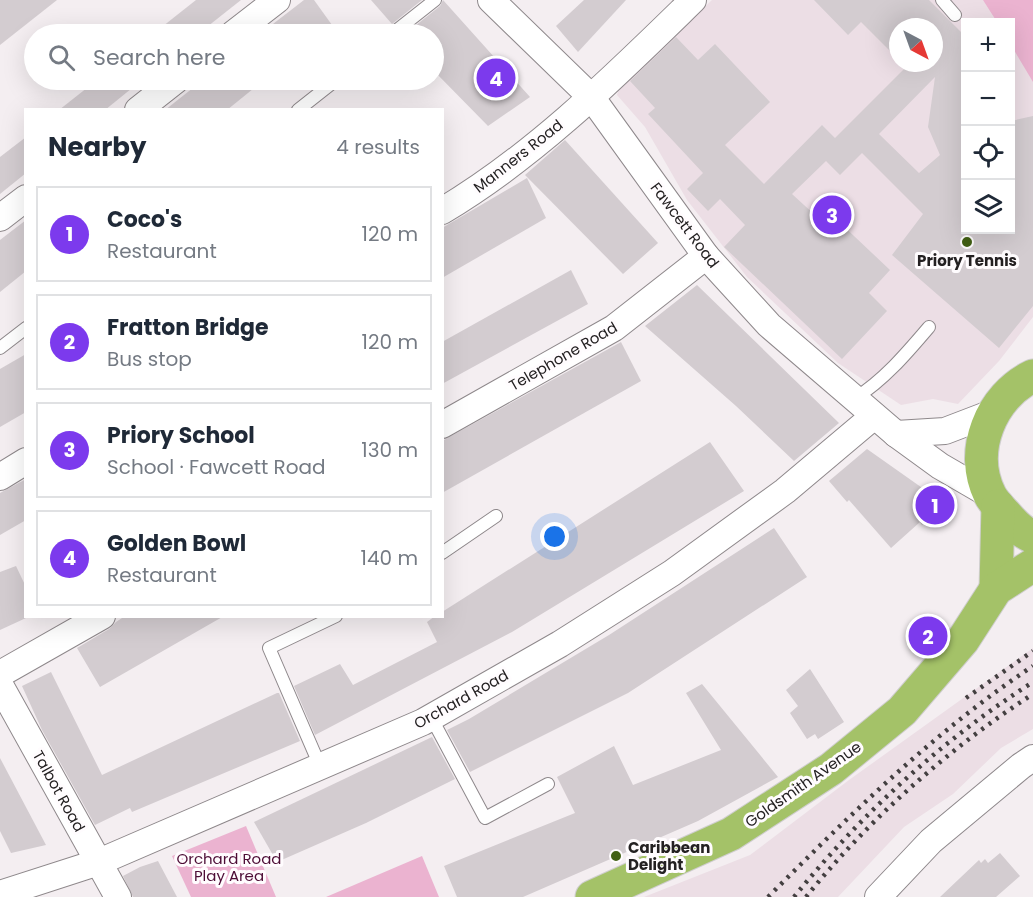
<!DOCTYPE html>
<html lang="en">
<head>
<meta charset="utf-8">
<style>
  body { margin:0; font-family:Poppins,sans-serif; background:#f2f2f3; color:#1f2937 }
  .controls { position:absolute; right:18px; top:18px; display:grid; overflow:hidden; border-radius:0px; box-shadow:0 6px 24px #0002 }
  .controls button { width:54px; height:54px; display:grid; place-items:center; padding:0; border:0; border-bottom:2px solid #e0e1e3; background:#fff; color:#1f2937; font:30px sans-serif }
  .compass { position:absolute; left:889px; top:18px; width:54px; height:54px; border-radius:50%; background:#fff; box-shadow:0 6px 24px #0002; rotate:139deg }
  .you { position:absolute; left:555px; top:537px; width:21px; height:21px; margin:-15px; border:4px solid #fff; border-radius:50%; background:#1a73e8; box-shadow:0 0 0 9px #1a73e833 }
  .badge { display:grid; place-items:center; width:39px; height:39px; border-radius:50%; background:#7c3aed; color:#fff; font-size:20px; font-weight:700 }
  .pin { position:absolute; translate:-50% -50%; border:3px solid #fff; box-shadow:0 2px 6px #0006 }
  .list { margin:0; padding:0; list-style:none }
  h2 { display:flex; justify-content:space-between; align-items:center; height:78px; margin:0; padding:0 24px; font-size:26px }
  h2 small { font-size:20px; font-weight:400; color:#747a83 }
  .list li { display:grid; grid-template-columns:39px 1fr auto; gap:18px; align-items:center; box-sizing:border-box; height:96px; margin:0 12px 12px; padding:0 12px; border:2px solid #e0e1e3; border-radius:0px }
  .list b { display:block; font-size:22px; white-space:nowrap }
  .list p { margin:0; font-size:20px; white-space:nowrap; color:#747a83 }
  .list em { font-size:20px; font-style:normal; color:#747a83 }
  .icon { flex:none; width:33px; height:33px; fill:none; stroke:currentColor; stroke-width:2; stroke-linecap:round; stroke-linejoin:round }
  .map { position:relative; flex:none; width:1033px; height:897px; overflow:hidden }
  .search { position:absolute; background:#fff; box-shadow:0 6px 24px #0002; left:24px; top:24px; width:420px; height:66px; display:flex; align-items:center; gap:15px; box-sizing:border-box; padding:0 21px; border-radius:33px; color:#747a83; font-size:22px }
  .panel { position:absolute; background:#fff; box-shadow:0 6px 24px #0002; left:24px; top:108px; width:420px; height:510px; border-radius:0px }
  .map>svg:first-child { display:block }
</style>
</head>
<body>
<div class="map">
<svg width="1033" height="897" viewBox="0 0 1033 897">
  <rect width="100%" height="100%" fill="#f4eef1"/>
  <g fill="#ecdee5" fill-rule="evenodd">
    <path d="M712 0H1033V317L999 361 958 404 933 399 901 405 838 363 747 277 687 200 645 127 617 95 619 88ZM966 22H1010V230H966ZM898 27H934V63H898Z"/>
    <polygon points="1033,648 1033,729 1001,748 953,794 904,827 838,897 644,897 750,855 849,780"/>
  </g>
  <g fill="#ebb3d0">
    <polygon points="983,0 1033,0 1033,82 1011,45 1010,22 997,22"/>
    <polygon points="246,826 276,897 191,897 172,856"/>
    <polygon points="422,856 439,897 326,897"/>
  </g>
  <g fill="#d3ccd0" fill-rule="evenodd">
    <polygon points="0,0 57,0 0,45"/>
    <polygon points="196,0 241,0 198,34 153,34"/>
    <polygon points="304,0 314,0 332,25 320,34 260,34"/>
    <polygon points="371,0 422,0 392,24"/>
    <polygon points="443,0 530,97 488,126 434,71 434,34 405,34 440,6"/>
    <polygon points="584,0 626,0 578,52 556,26"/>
    <path d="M814 0H929L966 37V230H1011V121L1033 116V306L999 348 892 255 923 214 862 153 840 175 826 161 792 194 828 227 836 219 890 270 869 293 887 311 842 359 724 247 745 225 720 199 708 211 687 189 703 173 648 114 655 108 630 81 676 37 698 60 715 44 770 102 725 145 764 184 822 125 835 138 910 63H934V27H898V59L861 22 848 35ZM935 77 928 127 940 155 919 173 879 134Z"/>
    <polygon points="97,80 142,80 105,110 59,110"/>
    <polygon points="203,80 264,80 227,110 165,110"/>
    <polygon points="26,137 26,173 0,194 0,157"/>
    <polygon points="565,140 658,243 623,274 525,175"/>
    <polygon points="527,178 546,218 442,278 442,228"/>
    <polygon points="26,220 26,271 0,292 0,240"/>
    <polygon points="571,270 588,304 442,384 442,342"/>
    <polygon points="697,285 839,423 794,461 736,406 645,326"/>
    <polygon points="621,342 641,381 442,493 442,441"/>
    <polygon points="26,354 26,412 0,427 0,369"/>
    <polygon points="710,442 744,491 512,632 315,735 294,686 340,664 353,685 437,642 427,622 435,616 442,616 442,612"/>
    <polygon points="867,449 945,504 922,525 920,522 891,548 849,500 847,502 829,481"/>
    <polygon points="26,479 26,520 0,535 0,493"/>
    <polygon points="774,528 807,577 628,693 470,772 447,730 469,719 609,635"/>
    <polygon points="16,566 26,587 26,618 0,630 0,572"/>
    <polygon points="125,616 224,616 100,687 77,648 109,629 116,622"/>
    <polygon points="810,669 844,722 818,739 815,734 807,739 790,713 798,706 786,690"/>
    <polygon points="51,672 102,775 277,693 279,693 300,741 132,812 130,808 95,825 42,730 22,686"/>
    <polygon points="702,684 778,777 698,821 523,897 457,897 444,866 575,813 557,777 614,746 633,785 721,750 686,693"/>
    <polygon points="432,737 455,779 366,823 277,862 254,822"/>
    <polygon points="0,758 46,845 11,853 0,831"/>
    <polygon points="1000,853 1020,876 996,897 940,897 979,860 981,863 985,859 988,863"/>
    <polygon points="158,861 177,897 133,897 123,876 140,867"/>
  </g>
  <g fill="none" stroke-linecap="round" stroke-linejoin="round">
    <defs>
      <g id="service">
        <polyline points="942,0 955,15"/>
        <polyline points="392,34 435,0"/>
        <polyline points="298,110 336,80"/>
        <polyline points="0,348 26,328"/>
        <path d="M854 399C884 380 906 354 929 327"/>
        <polyline points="442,553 496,516"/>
        <polyline points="431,717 485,818 548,784"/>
        <polyline points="320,766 269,648 336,616"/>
      </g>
      <g id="minor">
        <polyline points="491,0 592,98 706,256 769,325 896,434 940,466 990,495"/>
        <polyline points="233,34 277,0"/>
        <polyline points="138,110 176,80"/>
        <path d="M442 211C536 155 615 76 693 0"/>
        <polyline points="0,218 26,198"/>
        <polyline points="442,425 614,328 706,256"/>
        <polyline points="896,434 945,431 992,413"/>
        <polyline points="0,477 26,461"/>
        <polyline points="0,674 102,616"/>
        <polyline points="0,685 118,897"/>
        <polyline points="0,894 99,862 423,722 560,644 672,573 785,491 874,416"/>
        <polyline points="878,897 931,841 1021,766 1033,758"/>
      </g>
      <g id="primary">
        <path d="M1033 376C991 396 968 451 990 495 994 503 1002 510 1008 517 1016 526 1022 532 1033 537"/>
        <polyline points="996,589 998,506"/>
        <polyline points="592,897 731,834 831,769 902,711 963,640 996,589 1033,565"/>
      </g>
    </defs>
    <use href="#service" stroke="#8e888b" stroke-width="14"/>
    <use href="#minor" stroke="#8e888b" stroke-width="28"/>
    <use href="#primary" stroke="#cfcece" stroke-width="35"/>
    <use href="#service" stroke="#fff" stroke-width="12"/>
    <use href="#minor" stroke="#fff" stroke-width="26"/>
    <use href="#primary" stroke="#a4c268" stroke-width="33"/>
    <g stroke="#433f40" stroke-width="4.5" stroke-dasharray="3 6" stroke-linecap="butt">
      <polyline points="966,698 1033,651"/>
      <path d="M768 897C851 814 935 731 1033 666"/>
      <path d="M794 897C862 813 942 740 1033 682"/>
      <path d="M806 897C868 820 949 748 1033 694"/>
    </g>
  </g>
  <g fill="#426014" stroke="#fffcfe" stroke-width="2">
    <circle cx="967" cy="242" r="6"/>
    <circle cx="616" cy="856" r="6"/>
  </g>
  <g text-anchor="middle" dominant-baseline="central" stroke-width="6" stroke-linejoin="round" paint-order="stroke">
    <g font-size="15" fill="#242122" stroke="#fffcfe">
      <text transform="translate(518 156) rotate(-38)">Manners Road</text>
      <text transform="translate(685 225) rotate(53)">Fawcett Road</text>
      <text transform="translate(563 356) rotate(-30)">Telephone Road</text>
      <text transform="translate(461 699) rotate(-29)">Orchard Road</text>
      <text transform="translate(803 784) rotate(-35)">Goldsmith Avenue</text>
      <text transform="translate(59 791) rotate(61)">Talbot Road</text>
    </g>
    <g font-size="15" font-weight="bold" fill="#242122" stroke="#fffcfe">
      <text x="967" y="260">Priory Tennis</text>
      <text x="628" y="847" text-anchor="start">Caribbean<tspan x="628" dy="17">Delight</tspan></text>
    </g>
    <g font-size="15" fill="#4d0d36" stroke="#fffcfe">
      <text x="229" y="858">Orchard Road<tspan x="229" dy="17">Play Area</tspan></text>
    </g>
  </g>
</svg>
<div class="controls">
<button>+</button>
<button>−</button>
<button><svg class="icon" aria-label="locate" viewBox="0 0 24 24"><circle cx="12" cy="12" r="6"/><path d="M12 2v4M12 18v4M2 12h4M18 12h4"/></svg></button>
<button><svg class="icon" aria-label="layers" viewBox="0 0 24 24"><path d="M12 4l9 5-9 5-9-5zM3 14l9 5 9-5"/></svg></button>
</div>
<svg class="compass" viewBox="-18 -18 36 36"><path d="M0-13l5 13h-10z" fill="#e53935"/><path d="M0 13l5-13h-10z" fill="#747a83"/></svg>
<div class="you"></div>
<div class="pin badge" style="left:935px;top:505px">1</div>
<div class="pin badge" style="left:928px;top:636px">2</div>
<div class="pin badge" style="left:832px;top:215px">3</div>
<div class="pin badge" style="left:496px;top:78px">4</div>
<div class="search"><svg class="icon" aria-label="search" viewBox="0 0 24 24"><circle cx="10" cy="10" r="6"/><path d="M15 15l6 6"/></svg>Search here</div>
<section class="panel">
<h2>Nearby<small>4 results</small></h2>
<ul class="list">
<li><span class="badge">1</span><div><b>Coco's</b><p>Restaurant</p></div><em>120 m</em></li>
<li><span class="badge">2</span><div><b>Fratton Bridge</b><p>Bus stop</p></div><em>120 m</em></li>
<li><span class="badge">3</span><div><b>Priory School</b><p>School · Fawcett Road</p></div><em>130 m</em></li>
<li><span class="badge">4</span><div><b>Golden Bowl</b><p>Restaurant</p></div><em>140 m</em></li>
</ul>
</section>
</div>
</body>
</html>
